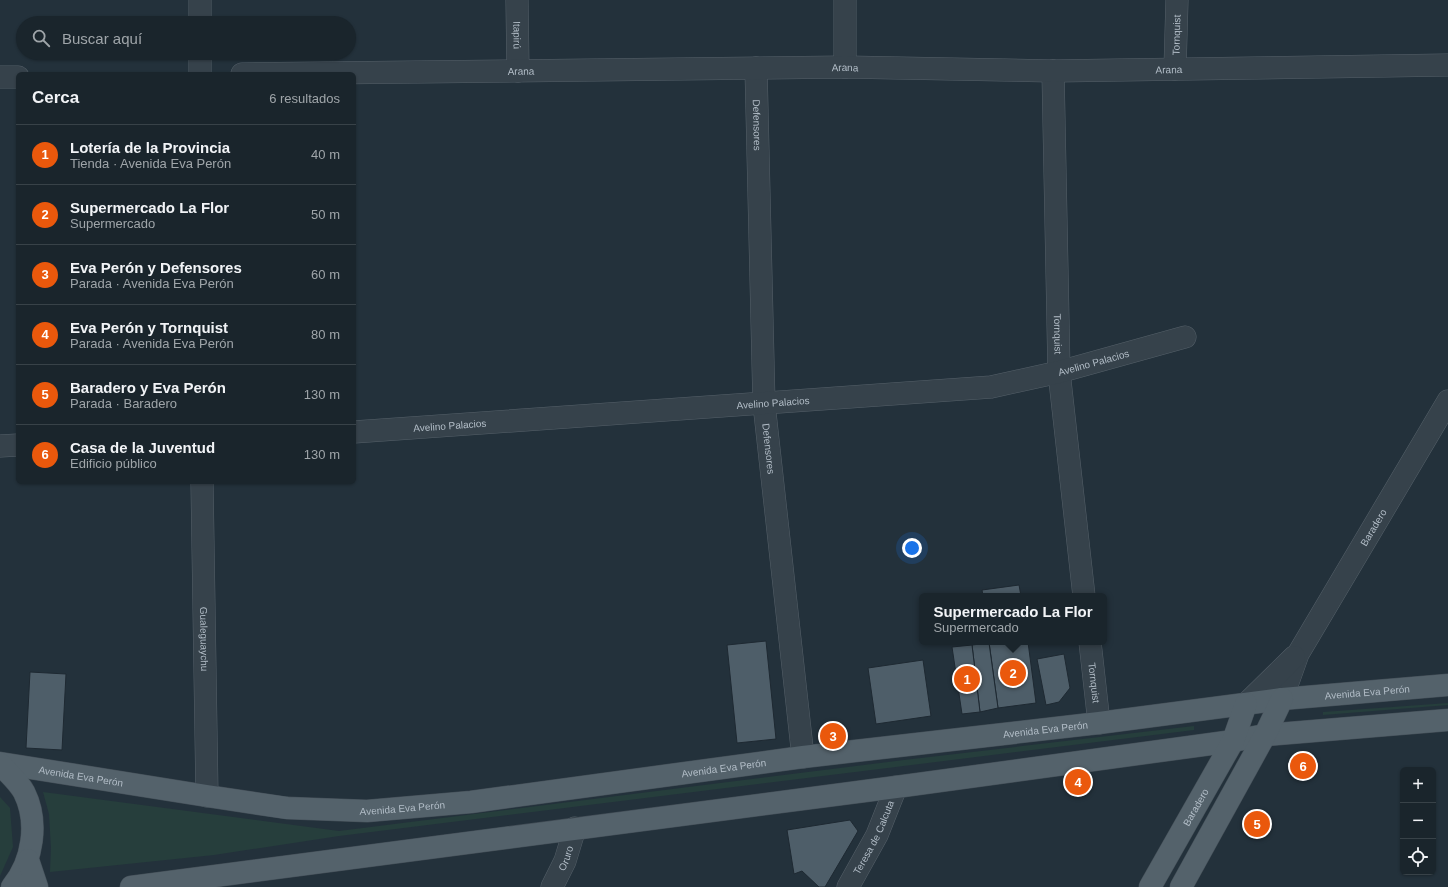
<!DOCTYPE html>
<html lang="es">
<head>
<meta charset="utf-8">
<style>
  body { margin:0; font-family:Arial,sans-serif; background:#273138; color:#f1f3f6 }
  .controls { position:absolute; right:12px; bottom:12px; display:grid; overflow:hidden; border-radius:6px; box-shadow:0 1px 3px #0004 }
  .controls button { width:36px; height:36px; display:grid; place-items:center; padding:0; border:0; border-bottom:1px solid #384248; background:#1a252c; color:#f1f3f6; font:20px sans-serif }
  .you { position:absolute; left:912px; top:548px; width:14px; height:14px; margin:-10px; border:3px solid #fff; border-radius:50%; background:#1a73e8; box-shadow:0 0 0 6px #1a73e833 }
  .badge { display:grid; place-items:center; width:26px; height:26px; border-radius:50%; background:#ea580c; color:#fff; font-size:13px; font-weight:700 }
  .pin { position:absolute; translate:-50% -50%; border:2px solid #fff; box-shadow:0 1px 4px #0006 }
  .popup { position:absolute; left:919px; top:593px; width:188px; height:52px; box-sizing:border-box; display:grid; place-content:center; border-radius:6px; background:#1a252c; filter:drop-shadow(0 1px 3px #0005); font-size:13px; white-space:nowrap; color:#9fa5a9 }
  .popup b { font-size:15px; color:#f1f3f6 }
  .popup::after { content:''; position:absolute; left:50%; top:100%; margin-left:-8px; border:8px solid transparent; border-top-color:#1a252c }
  .list { margin:0; padding:0; list-style:none }
  h2 { display:flex; justify-content:space-between; align-items:center; height:52px; margin:0; padding:0 16px; font-size:17px }
  h2 small { font-size:13px; font-weight:400; color:#9fa5a9 }
  .list li { display:grid; grid-template-columns:26px 1fr auto; gap:12px; align-items:center; box-sizing:border-box; height:60px; padding:0 16px; border-top:1px solid #384248 }
  .list b { display:block; font-size:15px; white-space:nowrap }
  .list p { margin:0; font-size:13px; white-space:nowrap; color:#9fa5a9 }
  .list em { font-size:13px; font-style:normal; color:#9fa5a9 }
  .icon { flex:none; width:22px; height:22px; fill:none; stroke:currentColor; stroke-width:2; stroke-linecap:round; stroke-linejoin:round }
  .map { position:relative; flex:none; width:1448px; height:887px; overflow:hidden }
  .search { position:absolute; background:#1a252c; box-shadow:0 1px 3px #0004; left:16px; top:16px; width:340px; height:44px; display:flex; align-items:center; gap:10px; box-sizing:border-box; padding:0 14px; border-radius:22px; color:#9fa5a9; font-size:15px }
  .panel { position:absolute; background:#1a252c; box-shadow:0 1px 3px #0004; left:16px; top:72px; width:340px; height:412px; border-radius:6px }
  .map>svg:first-child { display:block }
</style>
</head>
<body>
<div class="map">
<svg width="1448" height="887" viewBox="0 0 1448 887">
  <rect width="100%" height="100%" fill="#23313b"/>
  <g fill="#263e3c">
    <polygon points="1448,703 1448,705 1323,715 1323,712"/>
    <polygon points="1194,726 1194,730 339,836 214,855 50,872 51,848 49,814 43,792 339,831 904,760"/>
    <polygon points="0,797 10,808 13,847 0,876"/>
  </g>
  <g fill="#4e5e69" stroke="#1e2932">
    <polygon points="1019,585 1021,596 983,596 982,590"/>
    <polygon points="766,641 776,739 737,743 727,645"/>
    <polygon points="989,642 1028,642 1036,703 998,708"/>
    <polygon points="989,643 998,708 980,712 972,645"/>
    <polygon points="972,645 980,712 962,714 952,647"/>
    <polygon points="1064,654 1070,688 1059,702 1046,705 1037,659"/>
    <polygon points="923,660 931,716 876,724 868,668"/>
    <polygon points="30,672 66,674 62,750 26,748"/>
    <polygon points="850,820 858,831 825,887 819,887 802,871 794,874 787,830"/>
  </g>
  <g fill="none" stroke-linecap="round" stroke-linejoin="round">
    <defs>
      <g id="minor">
        <polyline points="200,0 200,23"/>
        <path id="s1" d="M517 0 518 71"/>
        <polyline points="200,53 200,74"/>
        <polyline points="845,67 845,0"/>
        <path id="s2" d="M756 68 764 404 803 757"/>
        <path id="s3" d="M1175 69 1177 0"/>
        <path id="s4" d="M1053 71 1059 372 1084 596"/>
        <path id="s5" d="M242 74 845 67 1053 71 1448 65"/>
        <polyline points="0,77 18,77"/>
        <path id="s6" d="M354 432 991 387 1059 372 1185 337"/>
        <polyline points="0,446 18,445"/>
        <path id="s7" d="M202 482 207 796"/>
        <path id="s8" d="M1090 642 1099 723"/>
        <path id="s9" d="M1282 699 1298 654 1448 401"/>
        <polyline points="1246,704 1294,657"/>
        <path id="s10" d="M552 887 565 861 575 828"/>
        <path id="s11" d="M848 887 877 835 896 787"/>
      </g>
      <g id="primary">
        <path id="s12" d="M0 763 207 796 287 808 367 811 471 802 803 757 1099 723 1282 699 1448 685"/>
        <path d="M0 764C8 773 18 781 24 792 39 822 33 861 12 887"/>
        <polyline points="28,860 37,887"/>
        <polyline points="131,887 896,787 1233,741 1265,735 1448,720"/>
        <path id="s13" d="M1150 887 1233 741 1246 704"/>
        <polyline points="1181,887 1265,735 1282,699"/>
      </g>
    </defs>
    <use href="#minor" stroke="#556069" stroke-width="23"/>
    <use href="#primary" stroke="#434e57" stroke-width="23"/>
    <use href="#minor" stroke="#36424b" stroke-width="22"/>
    <use href="#primary" stroke="#54626b" stroke-width="22"/>
  </g>
  <g text-anchor="middle" dominant-baseline="central" stroke-width="4" stroke-linejoin="round" paint-order="stroke">
    <g font-size="10" fill="#b2bdc7" stroke="#1c2730">
      <text stroke="none"><textPath href="#s1" startOffset="35">Itapirú</textPath></text>
      <text stroke="none"><textPath href="#s3" startOffset="34">Tornquist</textPath></text>
      <text stroke="none"><textPath href="#s5" startOffset="603">Arana</textPath></text>
      <text stroke="none"><textPath href="#s5" startOffset="927">Arana</textPath></text>
      <text stroke="none"><textPath href="#s5" startOffset="279">Arana</textPath></text>
      <text stroke="none"><textPath href="#s2" startOffset="57">Defensores</textPath></text>
      <text stroke="none"><textPath href="#s4" startOffset="263">Tornquist</textPath></text>
      <text stroke="none"><textPath href="#s6" startOffset="744">Avelino Palacios</textPath></text>
      <text stroke="none"><textPath href="#s6" startOffset="420">Avelino Palacios</textPath></text>
      <text stroke="none"><textPath href="#s6" startOffset="96">Avelino Palacios</textPath></text>
      <text stroke="none"><textPath href="#s2" startOffset="381">Defensores</textPath></text>
      <text stroke="none"><textPath href="#s9" startOffset="195">Baradero</textPath></text>
      <text stroke="none"><textPath href="#s7" startOffset="157">Gualeguaychu</textPath></text>
      <text stroke="none"><textPath href="#s8" startOffset="41">Tornquist</textPath></text>
      <text stroke="none"><textPath href="#s12" startOffset="1378">Avenida Eva Perón</textPath></text>
      <text stroke="none"><textPath href="#s12" startOffset="1054">Avenida Eva Perón</textPath></text>
      <text stroke="none"><textPath href="#s12" startOffset="730">Avenida Eva Perón</textPath></text>
      <text stroke="none"><textPath href="#s12" startOffset="82">Avenida Eva Perón</textPath></text>
      <text stroke="none"><textPath href="#s12" startOffset="406">Avenida Eva Perón</textPath></text>
      <text stroke="none"><textPath href="#s13" startOffset="92">Baradero</textPath></text>
      <text stroke="none"><textPath href="#s11" startOffset="56">Teresa de Calcuta</textPath></text>
      <text stroke="none"><textPath href="#s10" startOffset="32">Oruro</textPath></text>
    </g>
  </g>
</svg>
<div class="controls">
<button>+</button>
<button>−</button>
<button><svg class="icon" aria-label="locate" viewBox="0 0 24 24"><circle cx="12" cy="12" r="6"/><path d="M12 2v4M12 18v4M2 12h4M18 12h4"/></svg></button>
</div>
<div class="you"></div>
<div class="pin badge" style="left:967px;top:679px">1</div>
<div class="pin badge" style="left:1013px;top:673px">2</div>
<div class="popup"><b>Supermercado La Flor</b>Supermercado</div>
<div class="pin badge" style="left:833px;top:736px">3</div>
<div class="pin badge" style="left:1078px;top:782px">4</div>
<div class="pin badge" style="left:1257px;top:824px">5</div>
<div class="pin badge" style="left:1303px;top:766px">6</div>
<div class="search"><svg class="icon" aria-label="search" viewBox="0 0 24 24"><circle cx="10" cy="10" r="6"/><path d="M15 15l6 6"/></svg>Buscar aquí</div>
<section class="panel">
<h2>Cerca<small>6 resultados</small></h2>
<ul class="list">
<li><span class="badge">1</span><div><b>Lotería de la Provincia</b><p>Tienda · Avenida Eva Perón</p></div><em>40 m</em></li>
<li><span class="badge">2</span><div><b>Supermercado La Flor</b><p>Supermercado</p></div><em>50 m</em></li>
<li><span class="badge">3</span><div><b>Eva Perón y Defensores</b><p>Parada · Avenida Eva Perón</p></div><em>60 m</em></li>
<li><span class="badge">4</span><div><b>Eva Perón y Tornquist</b><p>Parada · Avenida Eva Perón</p></div><em>80 m</em></li>
<li><span class="badge">5</span><div><b>Baradero y Eva Perón</b><p>Parada · Baradero</p></div><em>130 m</em></li>
<li><span class="badge">6</span><div><b>Casa de la Juventud</b><p>Edificio público</p></div><em>130 m</em></li>
</ul>
</section>
</div>
</body>
</html>
